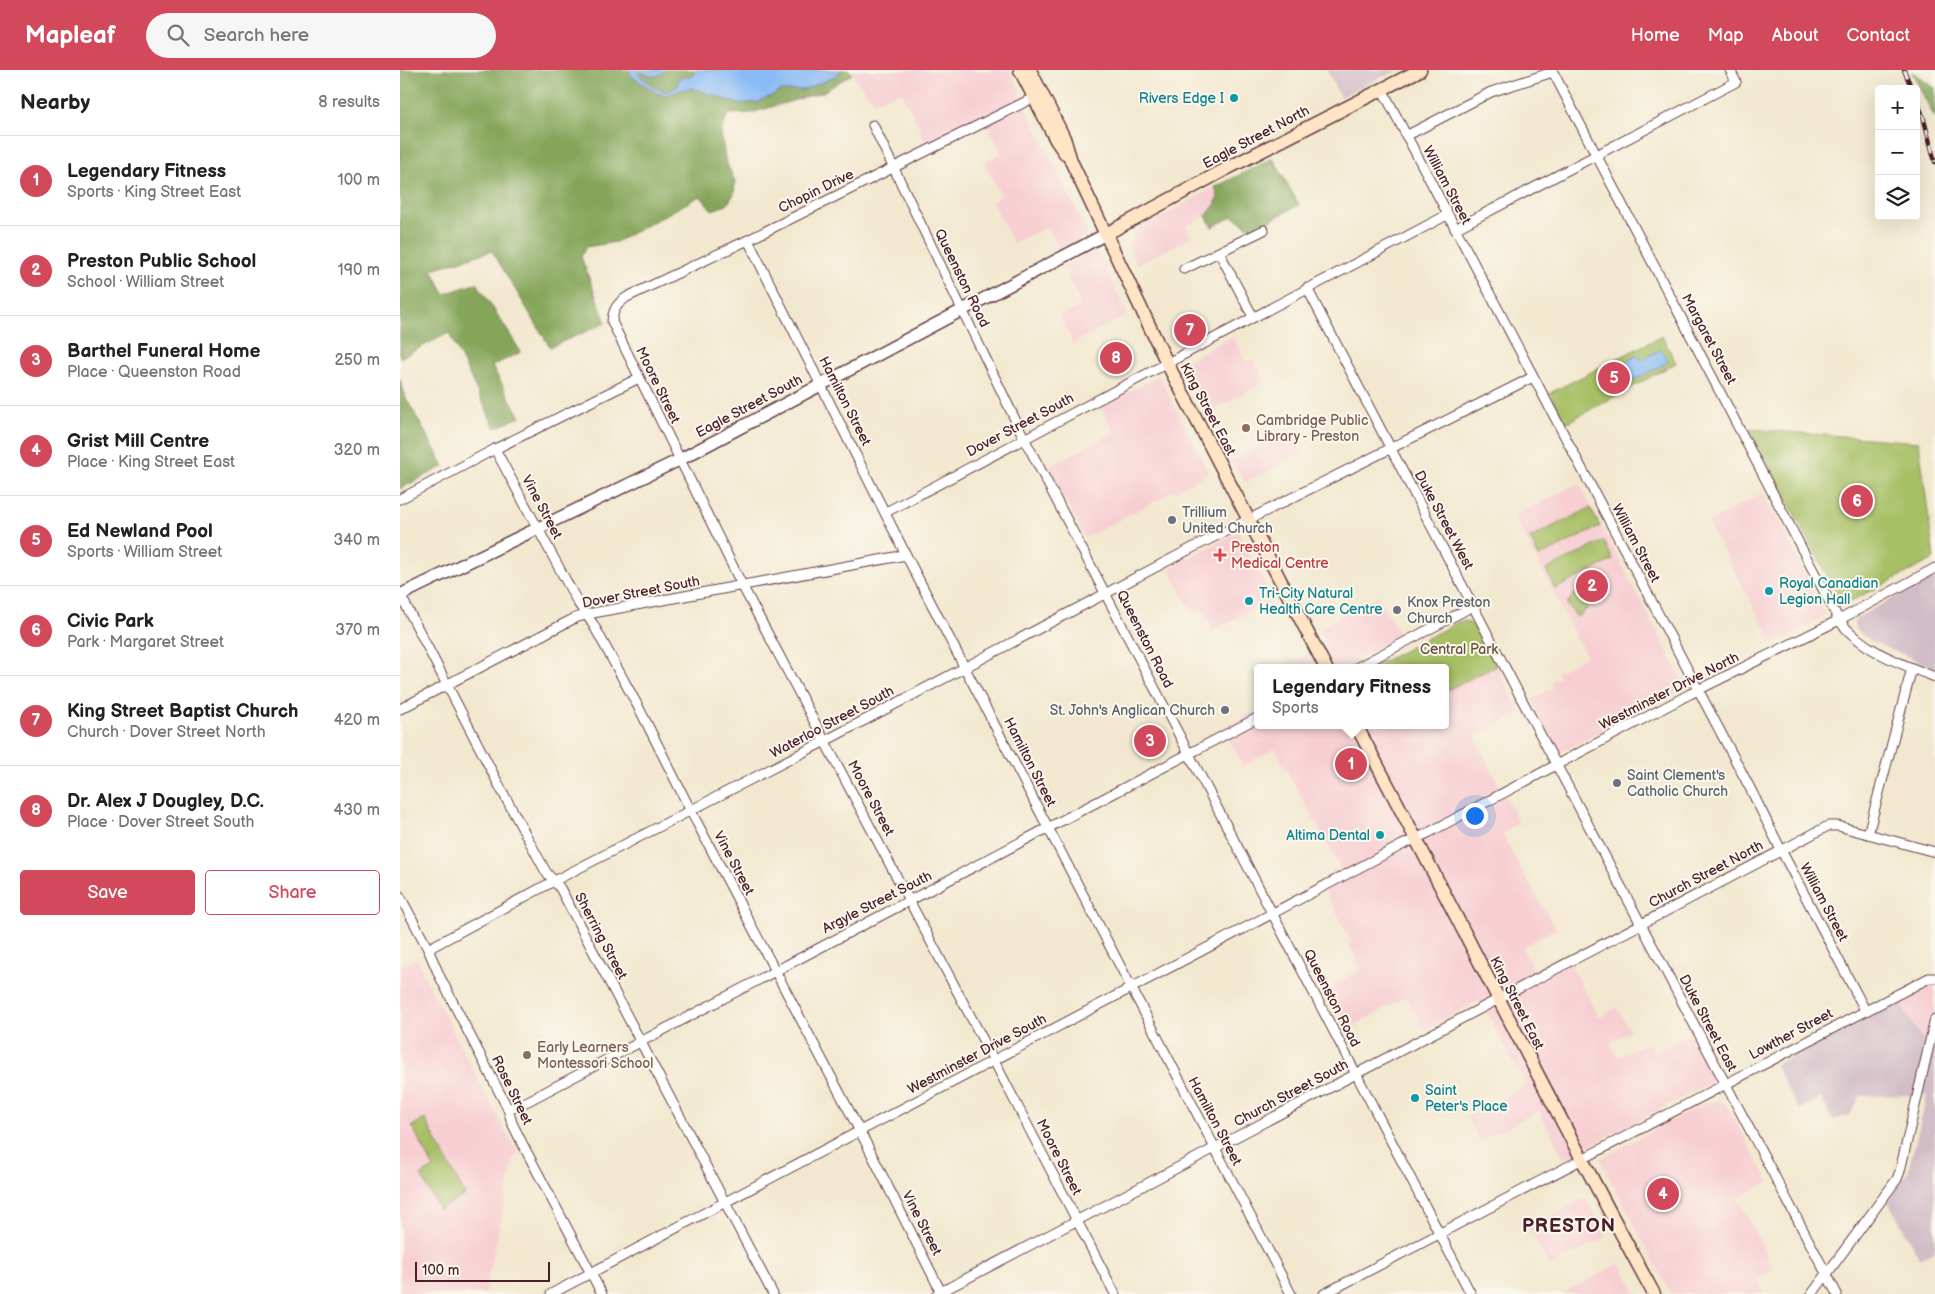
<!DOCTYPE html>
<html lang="en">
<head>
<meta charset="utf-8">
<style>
  body { margin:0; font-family:"Balsamiq Sans",sans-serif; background:#f6f6f6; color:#202124 }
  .controls { position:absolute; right:15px; top:15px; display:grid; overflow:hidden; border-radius:5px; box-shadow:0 5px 20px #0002 }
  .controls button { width:45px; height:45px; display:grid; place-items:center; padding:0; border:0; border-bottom:1px solid #e0e0e0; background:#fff; color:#202124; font:25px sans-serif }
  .scale { position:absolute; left:15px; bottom:12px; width:135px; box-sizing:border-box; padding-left:5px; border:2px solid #4a1f2b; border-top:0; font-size:14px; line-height:18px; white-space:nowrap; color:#4a1f2b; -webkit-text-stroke:4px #fbf7ec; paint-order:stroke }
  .you { position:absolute; left:1074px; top:745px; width:18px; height:18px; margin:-12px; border:4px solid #fff; border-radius:50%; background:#1a73e8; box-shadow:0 0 0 8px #1a73e833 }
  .badge { display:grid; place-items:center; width:32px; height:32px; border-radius:50%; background:#d1495b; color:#fff; font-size:16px; font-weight:700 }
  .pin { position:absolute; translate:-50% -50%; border:2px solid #fff; box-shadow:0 1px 5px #0006 }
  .popup { position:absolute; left:854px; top:594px; width:195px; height:65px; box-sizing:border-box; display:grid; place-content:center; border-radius:5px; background:#fff; filter:drop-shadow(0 1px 4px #0005); font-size:16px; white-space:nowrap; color:#757577 }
  .popup b { font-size:19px; color:#202124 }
  .popup::after { content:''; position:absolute; left:50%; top:100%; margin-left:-10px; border:10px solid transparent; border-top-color:#fff }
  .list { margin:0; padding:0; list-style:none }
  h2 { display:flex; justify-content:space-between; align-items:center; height:65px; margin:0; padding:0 20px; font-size:21px }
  h2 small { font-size:16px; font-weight:400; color:#757577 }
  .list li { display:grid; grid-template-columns:32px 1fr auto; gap:15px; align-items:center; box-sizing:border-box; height:90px; padding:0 20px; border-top:1px solid #e0e0e0 }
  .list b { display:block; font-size:19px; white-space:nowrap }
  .list p { margin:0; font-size:16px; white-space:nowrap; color:#757577 }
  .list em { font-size:16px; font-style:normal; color:#757577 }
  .actions { display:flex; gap:10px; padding:15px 20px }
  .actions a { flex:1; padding:11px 0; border:1px solid #d1495b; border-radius:5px; text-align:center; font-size:18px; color:#d1495b }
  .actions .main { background:#d1495b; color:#fff }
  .icon { flex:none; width:28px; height:28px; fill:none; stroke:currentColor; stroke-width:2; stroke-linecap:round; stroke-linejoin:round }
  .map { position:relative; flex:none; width:1535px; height:1224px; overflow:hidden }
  header { display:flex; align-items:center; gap:30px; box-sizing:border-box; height:70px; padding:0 25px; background:#d1495b; color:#fff }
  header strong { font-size:24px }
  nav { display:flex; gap:28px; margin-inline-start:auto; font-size:18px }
  .search { width:350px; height:45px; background:#f6f6f6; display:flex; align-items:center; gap:12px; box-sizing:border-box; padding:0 18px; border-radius:28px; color:#757577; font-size:19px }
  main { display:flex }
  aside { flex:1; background:#fff }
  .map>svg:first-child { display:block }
</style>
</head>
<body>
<header>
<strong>Mapleaf</strong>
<div class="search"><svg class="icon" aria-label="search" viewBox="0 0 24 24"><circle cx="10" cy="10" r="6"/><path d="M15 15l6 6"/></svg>Search here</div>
<nav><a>Home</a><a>Map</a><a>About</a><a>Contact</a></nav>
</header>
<main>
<aside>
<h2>Nearby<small>8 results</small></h2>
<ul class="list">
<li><span class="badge">1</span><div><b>Legendary Fitness</b><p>Sports · King Street East</p></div><em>100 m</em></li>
<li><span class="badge">2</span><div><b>Preston Public School</b><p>School · William Street</p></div><em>190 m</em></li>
<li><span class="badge">3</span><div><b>Barthel Funeral Home</b><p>Place · Queenston Road</p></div><em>250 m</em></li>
<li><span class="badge">4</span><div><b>Grist Mill Centre</b><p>Place · King Street East</p></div><em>320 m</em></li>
<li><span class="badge">5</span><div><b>Ed Newland Pool</b><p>Sports · William Street</p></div><em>340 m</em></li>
<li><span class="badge">6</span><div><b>Civic Park</b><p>Park · Margaret Street</p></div><em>370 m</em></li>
<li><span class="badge">7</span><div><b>King Street Baptist Church</b><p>Church · Dover Street North</p></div><em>420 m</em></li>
<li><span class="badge">8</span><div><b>Dr. Alex J Dougley, D.C.</b><p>Place · Dover Street South</p></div><em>430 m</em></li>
</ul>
<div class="actions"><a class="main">Save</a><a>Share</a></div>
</aside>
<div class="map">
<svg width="1535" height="1224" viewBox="0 0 1535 1224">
  <rect width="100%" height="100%" fill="#fbf7ec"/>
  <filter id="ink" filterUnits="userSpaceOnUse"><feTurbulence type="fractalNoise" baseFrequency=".02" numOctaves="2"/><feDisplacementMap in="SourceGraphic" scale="10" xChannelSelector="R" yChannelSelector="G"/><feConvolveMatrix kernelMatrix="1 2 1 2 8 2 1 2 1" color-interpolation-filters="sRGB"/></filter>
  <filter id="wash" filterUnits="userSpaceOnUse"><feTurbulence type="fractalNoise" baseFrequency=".0096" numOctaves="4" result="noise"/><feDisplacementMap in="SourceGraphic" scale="20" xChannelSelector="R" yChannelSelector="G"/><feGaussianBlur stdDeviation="1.12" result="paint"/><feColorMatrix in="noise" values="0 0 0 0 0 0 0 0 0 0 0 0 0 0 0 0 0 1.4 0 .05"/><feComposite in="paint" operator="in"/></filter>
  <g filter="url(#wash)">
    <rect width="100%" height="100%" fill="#f2e8cf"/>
    <g fill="#f7cfd3">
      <polygon points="449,0 609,0 621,22 620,26 688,164 660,180 647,157 613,173 592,132 601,126 584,92 601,83 584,47 525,73 518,54 501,22 474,32"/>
      <polygon points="815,117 818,127 815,135 806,146 786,156 791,167 737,195 728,173 734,170 731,164"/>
      <polygon points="697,181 728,245 673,273 660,247 681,235 663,196"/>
      <polygon points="833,266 846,292 853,289 865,312 807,343 780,294"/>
      <polygon points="759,306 809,403 685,468 648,397 714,363 701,336"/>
      <polygon points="890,360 902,383 845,413 832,391"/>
      <polygon points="1179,413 1285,615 1282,620 1160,682 1157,680 1131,630 1153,618 1150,612 1160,607 1157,602 1186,586 1114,446"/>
      <polygon points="1363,423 1426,545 1374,574 1308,453"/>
      <polygon points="838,462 873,529 813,560 803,540 793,544 769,498"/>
      <polygon points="978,526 999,565 942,598 881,598 927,574 919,558"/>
      <polygon points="1096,596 1120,642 1075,668 1119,753 1102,763 1118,795 1156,859 1122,877 1134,901 1165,885 1199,947 1217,937 1230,961 1210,972 1218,987 1247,972 1253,983 1290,963 1314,1007 1310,1013 1164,1089 1139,1041 1080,1071 1067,1047 1126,1016 1080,930 1023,960 1006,927 947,959 926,919 961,899 948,874 952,872 919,810 941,799 875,679 843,696 823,659 857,641 857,655 1045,655 1045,621"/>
      <polygon points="17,888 26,909 106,1063 119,1084 114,1088 85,1224 0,1224 0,897"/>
      <polygon points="1525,916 1535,916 1535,973 1522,970 1498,930"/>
      <polygon points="1318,1031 1325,1033 1369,1112 1338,1128 1374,1200 1357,1209 1364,1224 1271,1224 1200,1089 1305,1033"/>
      <polygon points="1186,1128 1207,1167 1149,1197 1129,1157"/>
      <polygon points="1220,1193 1237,1224 1162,1224"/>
    </g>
    <g fill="#d2bdc7">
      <polygon points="927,0 998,0 940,27"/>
      <polygon points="1535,506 1535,598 1473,572 1463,565 1456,559 1454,554 1455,550 1460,546"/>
      <polygon points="1498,930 1522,969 1535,973 1535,1181 1520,1189 1488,1131 1508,1101 1527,1025 1460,1026 1450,1045 1432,1050 1421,1028 1399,1040 1375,995"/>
    </g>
    <g fill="#a7bf65" stroke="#786f48">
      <polygon points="1262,266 1276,293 1166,353 1150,323"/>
      <polygon points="1349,359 1519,372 1534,489 1443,535"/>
      <polygon points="1190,438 1200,456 1139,487 1130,468"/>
      <polygon points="1204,471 1213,490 1155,519 1146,500"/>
      <path d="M1186 523 1189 525C1191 536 1188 539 1179 546H1176L1167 534 1174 524Z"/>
      <path d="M1064 551C1079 553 1089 583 1096 596L1045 621V598H971L1058 552Z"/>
      <polygon points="25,1049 65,1125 39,1139 21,1105 34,1098 12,1056"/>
    </g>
    <g fill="#85a65a" stroke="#686242">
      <polygon points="0,0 228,0 233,7 257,23 266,25 284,19 292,18 339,34 358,32 381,21 403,20 432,8 442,0 449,0 452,4 423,22 351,43 328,44 321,62 325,89 335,112 334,124 327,135 312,140 300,126 216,172 186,177 181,187 206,253 150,277 92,181 32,199 44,224 77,213 121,282 92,296 120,347 95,358 49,263 0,288"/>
      <path d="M265 0H295L294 6 268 22 253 18 238 4 239 2C250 5 256 9 265 0Z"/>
      <polygon points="1512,2 1535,18 1535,49"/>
      <polygon points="873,88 899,135 852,160 833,146 812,157 806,146 815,135 818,127 815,117"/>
      <polygon points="0,309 6,328 44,396 0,419"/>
    </g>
    <g fill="#89bbf6" stroke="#6a6d90">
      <path d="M228 0H265C256 10 251 5 239 2L238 4 254 18 268 22 277 17 279 8 294 6 295 0H442L432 8 403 20 381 21 358 32 339 34 292 18 284 19 266 25 257 23 233 7Z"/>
      <polygon points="1261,279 1268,292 1210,323 1201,305 1238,285 1241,290"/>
    </g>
  </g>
  <g filter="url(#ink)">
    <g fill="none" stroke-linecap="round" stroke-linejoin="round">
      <defs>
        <g id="minor">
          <polyline points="982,19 1351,720 1381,780 1465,940"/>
          <path d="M633 28 348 170 227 227C217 234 213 239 212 252L343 517 591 985 715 1224"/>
          <polyline points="473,55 624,368 1071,1224"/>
          <path d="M1006 66 1091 22 1153 2 1439 550C1461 580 1501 594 1535 607"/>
          <polyline points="1055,159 1336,12 1330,0"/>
          <polyline points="348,170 506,485 891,1224"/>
          <polyline points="819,182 853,247"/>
          <polyline points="784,199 864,160"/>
          <polyline points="907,218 1121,628 1437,1224"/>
          <polyline points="95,379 178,533 193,554 240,640 294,747 464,1069 542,1224"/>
          <polyline points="0,429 95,379 239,308"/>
          <polyline points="486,442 1047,145"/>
          <polyline points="0,524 101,719 146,802 160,818 373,1224"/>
          <polyline points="956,598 1073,536"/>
          <polyline points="0,639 175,548 193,543 506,485"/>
          <polyline points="1468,764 1512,598"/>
          <polyline points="0,826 28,879 40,907 108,1039 112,1053 122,1073 202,1224"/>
          <polyline points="28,879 154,811 425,671 794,477 1133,307"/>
          <polyline points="108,1039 128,1031 857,648"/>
          <polyline points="151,1224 1002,775 1028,763 1290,624 1439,550 1535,498"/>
          <polyline points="537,1224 1428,756 1438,756 1535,782"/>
          <polyline points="924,1224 1529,908 1535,908"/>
          <polyline points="1412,1224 1497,1109 1500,1101 1535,949"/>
        </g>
        <polyline id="tertiary" points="0,525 279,390 706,164"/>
        <g id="secondary">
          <polyline points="620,0 656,70 665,83"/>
          <polyline points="630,0 664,68 671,91 767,293 926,598"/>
          <polyline points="706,164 828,98 1020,0"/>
          <path d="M956 655C1057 844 1151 1036 1254 1224"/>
        </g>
      </defs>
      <use href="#minor" stroke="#633d44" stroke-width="11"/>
      <use href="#tertiary" stroke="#633d44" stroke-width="14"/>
      <use href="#secondary" stroke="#633d44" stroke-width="15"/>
      <use href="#minor" stroke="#fff" stroke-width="9"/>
      <use href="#tertiary" stroke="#fff" stroke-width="11"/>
      <use href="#secondary" stroke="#ffe4c6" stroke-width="12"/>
      <defs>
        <g id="rail">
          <polyline points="1504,0 1512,19"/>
          <polyline points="1516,29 1523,46 1535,92"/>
        </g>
      </defs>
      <use href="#rail" stroke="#4a1f2b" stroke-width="4.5"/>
      <use href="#rail" stroke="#fbf7ec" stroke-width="2.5" stroke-dasharray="8" stroke-linecap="butt"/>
    </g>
  </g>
  <g fill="#0f9aa8" stroke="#fbf7ec" stroke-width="2">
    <circle cx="834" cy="28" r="5"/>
    <circle cx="1369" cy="521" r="5"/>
    <circle cx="849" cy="531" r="5"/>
    <circle cx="980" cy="765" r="5"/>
    <circle cx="1015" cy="1028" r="5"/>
  </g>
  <g fill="#8d6e63" stroke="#fbf7ec" stroke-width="2">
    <circle cx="846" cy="358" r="5"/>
    <circle cx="127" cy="985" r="5"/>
  </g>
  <g fill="#6b7280" stroke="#fbf7ec" stroke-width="2">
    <circle cx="772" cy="450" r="5"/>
    <circle cx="997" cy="540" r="5"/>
    <circle cx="825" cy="640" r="5"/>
    <circle cx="1217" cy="713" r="5"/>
  </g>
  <path fill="#e0444e" stroke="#fbf7ec" stroke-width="2" d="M817.5 477.5h5v5h5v5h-5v5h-5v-5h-5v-5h5z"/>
  <g text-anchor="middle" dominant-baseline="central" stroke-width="4" stroke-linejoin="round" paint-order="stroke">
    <g font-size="14" fill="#0d838f" stroke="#fbf7ec" text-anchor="start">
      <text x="824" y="28" text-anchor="end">Rivers Edge I</text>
      <text x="1379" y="513">Royal Canadian<tspan x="1379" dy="16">Legion Hall</tspan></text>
      <text x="859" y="523">Tri-City Natural<tspan x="859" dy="16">Health Care Centre</tspan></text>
      <text x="970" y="765" text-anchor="end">Altima Dental</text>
      <text x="1025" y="1020">Saint<tspan x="1025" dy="16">Peter's Place</tspan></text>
    </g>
    <g font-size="14" fill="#4a1f2b" stroke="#fbf7ec">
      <text transform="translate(856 67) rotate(-28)">Eagle Street North</text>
      <text transform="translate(1047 115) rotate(62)">William Street</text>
      <text transform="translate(416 121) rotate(-26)">Chopin Drive</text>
      <text transform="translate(562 208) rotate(64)">Queenston Road</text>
      <text transform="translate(1309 269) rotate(62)">Margaret Street</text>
      <text transform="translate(258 315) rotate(64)">Moore Street</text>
      <text transform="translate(445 331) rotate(63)">Hamilton Street</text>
      <text transform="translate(349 336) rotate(-28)">Eagle Street South</text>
      <text transform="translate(808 339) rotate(62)">King Street East</text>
      <text transform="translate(620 355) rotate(-28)">Dover Street South</text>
      <text transform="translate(142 437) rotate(62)">Vine Street</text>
      <text transform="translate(1044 450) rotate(62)">Duke Street West</text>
      <text transform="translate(1236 473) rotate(62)">William Street</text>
      <text transform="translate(241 522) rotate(-11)">Dover Street South</text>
      <text transform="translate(745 569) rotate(63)">Queenston Road</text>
      <text transform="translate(1269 621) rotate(-27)">Westminster Drive North</text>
      <text transform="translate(432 652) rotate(-28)">Waterloo Street South</text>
      <text transform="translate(630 692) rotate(63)">Hamilton Street</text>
      <text transform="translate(471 728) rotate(62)">Moore Street</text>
      <text transform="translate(334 793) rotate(62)">Vine Street</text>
      <text transform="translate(1306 804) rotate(-28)">Church Street North</text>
      <text transform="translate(477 832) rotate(-27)">Argyle Street South</text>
      <text transform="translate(1424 832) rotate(62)">William Street</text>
      <text transform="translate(201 866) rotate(62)">Sherring Street</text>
      <text transform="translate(932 928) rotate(63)">Queenston Road</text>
      <text transform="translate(1117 933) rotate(63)">King Street East</text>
      <text transform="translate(1308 953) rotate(62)">Duke Street East</text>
      <text transform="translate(1391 964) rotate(-28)">Lowther Street</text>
      <text transform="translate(577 984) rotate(-28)">Westminster Drive South</text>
      <text transform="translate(112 1020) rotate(64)">Rose Street</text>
      <text transform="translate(891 1023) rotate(-28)">Church Street South</text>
      <text transform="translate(815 1051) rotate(62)">Hamilton Street</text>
      <text transform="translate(659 1087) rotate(63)">Moore Street</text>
      <text transform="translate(522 1153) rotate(63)">Vine Street</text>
    </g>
    <g font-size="14" fill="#785e54" stroke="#fbf7ec" text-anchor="start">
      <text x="856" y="350">Cambridge Public<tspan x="856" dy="16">Library - Preston</tspan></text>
      <text x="137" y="977">Early Learners<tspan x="137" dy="16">Montessori School</tspan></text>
    </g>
    <g font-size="14" fill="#5b616d" stroke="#fbf7ec" text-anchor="start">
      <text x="782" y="442">Trillium<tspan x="782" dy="16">United Church</tspan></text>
      <text x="1007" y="532">Knox Preston<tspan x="1007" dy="16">Church</tspan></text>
      <text x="815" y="640" text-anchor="end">St. John's Anglican Church</text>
      <text x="1227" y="705">Saint Clement's<tspan x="1227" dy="16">Catholic Church</tspan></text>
    </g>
    <g font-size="14" fill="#be3a42" stroke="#fbf7ec" text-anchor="start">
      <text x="831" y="477">Preston<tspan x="831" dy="16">Medical Centre</tspan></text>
    </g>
    <g font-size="14" fill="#664f3c" stroke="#fbf7ec">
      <text x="1059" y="579">Central Park</text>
    </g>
    <g font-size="19" font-weight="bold" letter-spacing="1" fill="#4a1f2b" stroke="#fbf7ec">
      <text x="1169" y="1156">PRESTON</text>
    </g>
  </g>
</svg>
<div class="controls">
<button>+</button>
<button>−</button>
<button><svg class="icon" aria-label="layers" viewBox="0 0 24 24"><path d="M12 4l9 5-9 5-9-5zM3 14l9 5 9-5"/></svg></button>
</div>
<div class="scale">100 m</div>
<div class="you"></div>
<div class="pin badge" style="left:951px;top:694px">1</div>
<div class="popup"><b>Legendary Fitness</b>Sports</div>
<div class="pin badge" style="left:1192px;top:516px">2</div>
<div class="pin badge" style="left:750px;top:671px">3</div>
<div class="pin badge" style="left:1263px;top:1124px">4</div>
<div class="pin badge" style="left:1214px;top:308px">5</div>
<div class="pin badge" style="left:1457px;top:431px">6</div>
<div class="pin badge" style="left:790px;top:260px">7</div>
<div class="pin badge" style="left:716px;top:288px">8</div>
</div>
</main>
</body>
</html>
